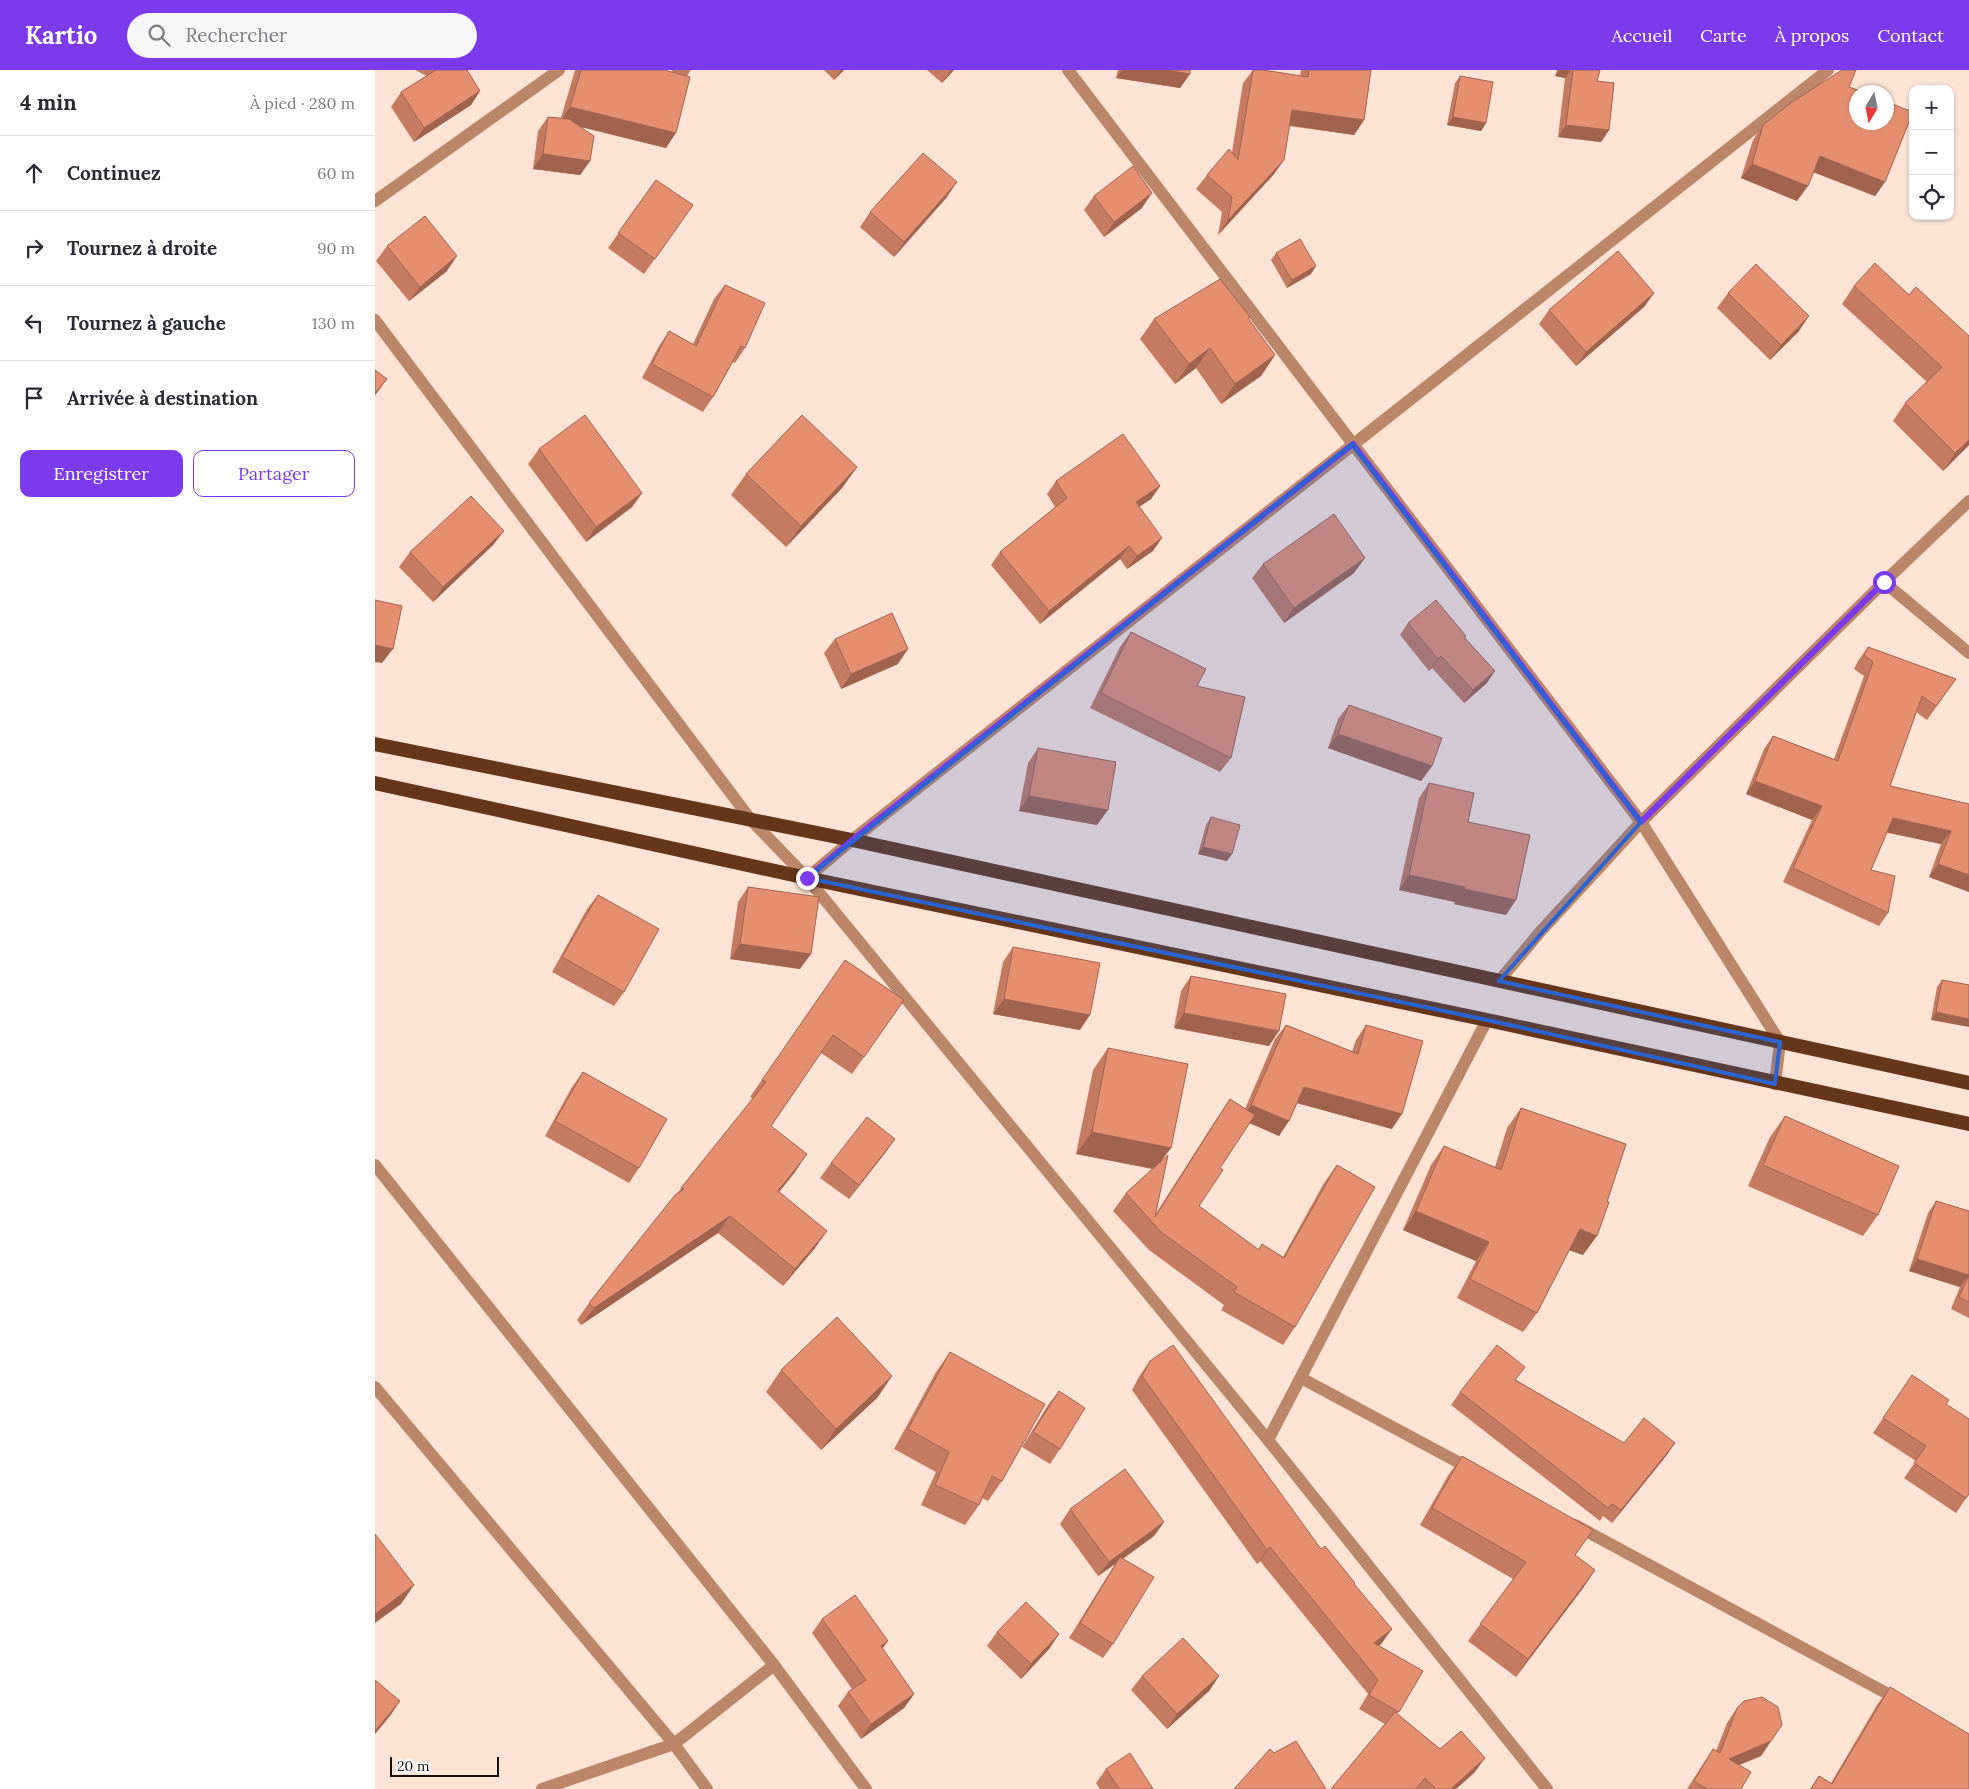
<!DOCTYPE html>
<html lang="fr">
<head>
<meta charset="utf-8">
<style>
  body { margin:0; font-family:Lora,serif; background:#f7f7f7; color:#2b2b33 }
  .controls { position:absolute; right:15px; top:15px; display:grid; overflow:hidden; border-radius:10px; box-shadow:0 1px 4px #0004 }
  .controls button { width:45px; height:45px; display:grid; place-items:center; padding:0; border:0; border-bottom:1px solid #e1e1e2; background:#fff; color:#2b2b33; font:25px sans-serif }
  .compass { position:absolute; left:1474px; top:15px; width:45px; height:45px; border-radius:50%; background:#fff; box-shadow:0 1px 4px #0004; rotate:190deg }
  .scale { position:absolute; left:15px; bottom:12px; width:109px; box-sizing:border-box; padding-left:5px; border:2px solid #170d07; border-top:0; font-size:14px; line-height:18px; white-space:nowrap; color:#170d07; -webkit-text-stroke:4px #fff; paint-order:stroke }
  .stop { position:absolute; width:15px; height:15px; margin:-11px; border:4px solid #7c3aed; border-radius:50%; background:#fff }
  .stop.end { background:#7c3aed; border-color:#fff; box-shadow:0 1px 5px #0008 }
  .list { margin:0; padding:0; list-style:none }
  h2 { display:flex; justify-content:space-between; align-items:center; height:65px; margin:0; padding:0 20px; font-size:21px }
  h2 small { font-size:16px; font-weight:400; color:#7c7c81 }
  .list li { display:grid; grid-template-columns:32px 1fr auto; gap:15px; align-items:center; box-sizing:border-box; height:75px; padding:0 20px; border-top:1px solid #e1e1e2 }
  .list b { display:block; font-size:19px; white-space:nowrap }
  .list em { font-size:16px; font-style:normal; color:#7c7c81 }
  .actions { display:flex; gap:10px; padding:15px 20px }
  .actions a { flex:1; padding:11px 0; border:1px solid #7c3aed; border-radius:10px; text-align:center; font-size:18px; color:#7c3aed }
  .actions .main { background:#7c3aed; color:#fff }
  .icon { flex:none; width:28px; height:28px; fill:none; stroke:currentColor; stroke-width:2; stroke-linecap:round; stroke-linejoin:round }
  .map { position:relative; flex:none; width:1594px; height:1719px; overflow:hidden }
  header { display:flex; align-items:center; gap:30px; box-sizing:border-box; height:70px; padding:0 25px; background:#7c3aed; color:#fff }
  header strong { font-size:24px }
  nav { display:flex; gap:28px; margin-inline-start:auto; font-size:18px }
  .search { width:350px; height:45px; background:#f7f7f7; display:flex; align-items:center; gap:12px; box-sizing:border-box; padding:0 18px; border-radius:28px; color:#7c7c81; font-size:19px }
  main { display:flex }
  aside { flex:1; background:#fff }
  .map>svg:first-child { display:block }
</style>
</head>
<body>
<header>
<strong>Kartio</strong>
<div class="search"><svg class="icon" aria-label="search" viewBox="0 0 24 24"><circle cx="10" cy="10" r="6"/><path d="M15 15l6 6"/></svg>Rechercher</div>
<nav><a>Accueil</a><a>Carte</a><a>À propos</a><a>Contact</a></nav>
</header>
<main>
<aside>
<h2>4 min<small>À pied · 280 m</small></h2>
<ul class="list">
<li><svg class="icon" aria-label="ahead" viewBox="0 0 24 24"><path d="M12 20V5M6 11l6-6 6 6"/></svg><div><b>Continuez</b></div><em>60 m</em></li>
<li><svg class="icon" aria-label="right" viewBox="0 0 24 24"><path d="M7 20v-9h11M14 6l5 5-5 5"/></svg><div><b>Tournez à droite</b></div><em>90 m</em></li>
<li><svg class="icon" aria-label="left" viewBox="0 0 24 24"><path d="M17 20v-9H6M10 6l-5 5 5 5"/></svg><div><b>Tournez à gauche</b></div><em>130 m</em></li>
<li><svg class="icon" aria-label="arrive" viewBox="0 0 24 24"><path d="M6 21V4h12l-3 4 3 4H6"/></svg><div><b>Arrivée à destination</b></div></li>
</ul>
<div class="actions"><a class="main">Enregistrer</a><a>Partager</a></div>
</aside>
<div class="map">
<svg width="1594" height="1719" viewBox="0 0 1594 1719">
  <rect width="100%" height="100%" fill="#fce3d5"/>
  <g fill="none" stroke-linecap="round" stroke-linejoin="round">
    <g stroke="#bc8668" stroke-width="12">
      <polyline points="693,0 1266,752 1405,972 1400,1014"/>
      <polyline points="0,131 184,0"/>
      <polyline points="0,250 376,750 432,808 893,1370 1172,1719"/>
      <polyline points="1509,512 1594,583"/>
      <polyline points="432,808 477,770 1453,0"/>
      <polyline points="1124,911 1165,862 1266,752 1509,512 1594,431"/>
      <polyline points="0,1095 399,1595 491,1719"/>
      <polyline points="926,1308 1096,1399"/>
      <polyline points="0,1317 299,1674 332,1719"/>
      <polyline points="893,1370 1112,950"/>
      <polyline points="1200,1455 1526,1631"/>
      <polyline points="167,1719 299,1674 399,1595"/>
    </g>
    <g stroke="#653619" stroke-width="14">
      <polyline points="0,674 477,770 1594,1013"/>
      <polyline points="0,713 432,808 1112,950 1594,1054"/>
    </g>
  </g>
  <g fill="#c57b60">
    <polygon points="40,0 92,0 105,21 96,35 39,72 16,37 26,22 52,6"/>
    <polygon points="200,0 289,0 299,3 296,0 316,0 312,6 291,78 204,56 215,91 205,105 158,99 163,61 173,47 186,48"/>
    <polygon points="449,0 469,0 459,10"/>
    <polygon points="552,0 579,0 567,13"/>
    <polygon points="743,0 815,0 815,4 805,18 741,8"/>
    <polygon points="878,0 888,0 925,6 926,0 996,0 989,50 979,65 914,56 909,90 899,104 843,165 847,142 821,119 832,105 857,82 868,13"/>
    <polygon points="1182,0 1225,0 1222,11 1234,60 1226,72 1183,67 1190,8 1180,6"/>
    <polygon points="1085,6 1111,53 1106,61 1072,55 1080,13"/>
    <polygon points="1474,17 1510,112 1500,126 1439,102 1422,131 1366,108 1378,70 1388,55"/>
    <polygon points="281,110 318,135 269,204 233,178"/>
    <polygon points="719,126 767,138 729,167 709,140"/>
    <polygon points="572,127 519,187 485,157 495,142"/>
    <polygon points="12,176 72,201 34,231 1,191"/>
    <polygon points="901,183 936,204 912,218 896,190"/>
    <polygon points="350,215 370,278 360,293 358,292 338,327 328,342 267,308 284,276 294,261 318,274 339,229"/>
    <polygon points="1479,216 1534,225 1541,217 1594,375 1568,401 1518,351 1530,333 1552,312 1467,234"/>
    <polygon points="1279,223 1269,237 1201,296 1164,254 1174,240"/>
    <polygon points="1353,223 1424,261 1395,290 1342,238"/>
    <polygon points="875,247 873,249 900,285 886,306 846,334 821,298 800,314 765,269 779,249"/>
    <polygon points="164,379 267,423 257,437 211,472 153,394"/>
    <polygon points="482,397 467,418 411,477 356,425 371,404"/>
    <polygon points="681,411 785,416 776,429 764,437 778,481 752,499 745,489 665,554 616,495 625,482 680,437 672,424"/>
    <polygon points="129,461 118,475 58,532 24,497 35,482"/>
    <polygon points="888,494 979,503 909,553 877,508"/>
    <polygon points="1033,553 1090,567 1112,613 1089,633 1057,598 1054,601 1025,565"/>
    <polygon points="756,562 822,616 856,688 845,702 715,638 745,577"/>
    <polygon points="460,569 523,594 466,619 449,583"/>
    <polygon points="1493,577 1581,609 1552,650 1541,642 1515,716 1594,734 1594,822 1554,807 1566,774 1512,762 1496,800 1513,843 1504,856 1408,812 1437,750 1371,724 1389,679 1398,666 1459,689 1489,606 1479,599 1483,591"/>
    <polygon points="974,635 1057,696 1046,711 953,678 963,649"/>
    <polygon points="663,678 722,755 644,741 653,693"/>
    <polygon points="1054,713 1093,752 1131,845 1079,834 1080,832 1024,820 1044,728"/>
    <polygon points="836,747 852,791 823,784 831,755"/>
    <polygon points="373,817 425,899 355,889 363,832"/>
    <polygon points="223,825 249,922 239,936 177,902 212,839"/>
    <polygon points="638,877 705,960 618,944 628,892"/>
    <polygon points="470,890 529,930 477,1004 446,983 396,1056 420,1102 404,1122 440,1178 408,1216 343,1163 206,1255 202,1250 214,1233 378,1029 375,1027"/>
    <polygon points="816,906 894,976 799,958 806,921"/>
    <polygon points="1567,910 1594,915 1556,950 1562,917"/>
    <polygon points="911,955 977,982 981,970 991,955 1017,1059 922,1033 904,1066 874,1053 845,1098 824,1136 883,1180 887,1174 908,1187 949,1113 962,1095 920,1257 908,1275 846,1240 849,1235 774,1180 738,1141 751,1123 777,1099 701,1084 718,1000 733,978 796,1078 787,1089 780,1145 842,1048 855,1029 870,1039 900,969"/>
    <polygon points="208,1002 264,1098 254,1113 170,1066 197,1017"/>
    <polygon points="1146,1038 1208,1185 1194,1180 1162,1243 1148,1262 1082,1228 1101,1191 1028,1160 1056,1095 1069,1076 1120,1097 1132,1058"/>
    <polygon points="1410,1046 1503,1145 1488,1166 1373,1116 1395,1067"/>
    <polygon points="520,1069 510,1083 474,1129 445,1108 456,1093"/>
    <polygon points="1561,1131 1594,1141 1594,1248 1576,1239 1585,1217 1534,1201 1553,1143"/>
    <polygon points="575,1282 627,1411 613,1431 607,1428 604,1435 590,1455 546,1435 561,1402 519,1379 561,1302"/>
    <polygon points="775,1291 946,1479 979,1514 1007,1573 1004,1576 1048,1601 1022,1644 1065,1679 1100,1702 1081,1719 956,1719 1010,1654 984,1639 993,1624 885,1491 882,1494 757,1320 765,1305"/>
    <polygon points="406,1300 517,1306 502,1328 446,1380 391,1322"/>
    <polygon points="1537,1305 1571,1334 1594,1424 1581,1443 1529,1408 1541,1391 1498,1363"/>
    <polygon points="1141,1310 1249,1373 1300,1373 1291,1386 1237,1453 1228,1446 1225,1451 1076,1335 1085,1322"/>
    <polygon points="684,1321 685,1379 675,1394 647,1377 673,1335"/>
    <polygon points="1087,1386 1200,1485 1220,1500 1208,1518 1141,1607 1093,1571 1138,1509 1045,1455 1074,1404"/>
    <polygon points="695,1439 789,1452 779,1466 748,1489 738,1574 728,1588 694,1568 740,1494 723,1506 685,1454"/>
    <polygon points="447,1549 508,1579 539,1624 529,1638 486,1669 463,1636 473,1622 477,1619 437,1563"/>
    <polygon points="622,1562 684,1564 674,1579 646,1609 612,1576"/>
    <polygon points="767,1606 844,1606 834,1621 792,1659 756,1620"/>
    <polygon points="1515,1617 1594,1719 1435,1719 1444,1706 1456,1713 1502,1635"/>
    <polygon points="1362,1638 1396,1671 1386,1686 1364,1695 1366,1719 1312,1719 1328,1694 1338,1679 1341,1681 1352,1653"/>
    <polygon points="731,1699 778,1719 725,1719 721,1713"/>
  </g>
  <g fill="#a0644e">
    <polygon points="466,0 469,0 459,10"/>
    <polygon points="576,0 579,0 567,13"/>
    <polygon points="747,0 791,0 815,4 805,18 741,8"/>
    <polygon points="1184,0 1196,0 1190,8 1180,6"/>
    <polygon points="105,21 96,35 39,72 49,58"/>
    <polygon points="195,37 301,63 291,78 185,52"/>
    <polygon points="917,40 989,50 979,65 907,54"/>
    <polygon points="1078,47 1111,53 1106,61 1072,55"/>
    <polygon points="1191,55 1234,60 1226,72 1183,67"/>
    <polygon points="168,84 215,91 205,105 158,99"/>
    <polygon points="1445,86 1510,112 1500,126 1435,101"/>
    <polygon points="909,90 899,104 843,165 853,150"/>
    <polygon points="1377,94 1433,116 1422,131 1366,108"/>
    <polygon points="582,112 572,127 519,187 529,172"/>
    <polygon points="777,123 767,138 729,167 739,152"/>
    <polygon points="82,186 72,201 34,231 45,217"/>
    <polygon points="941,196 936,204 912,218 917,210"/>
    <polygon points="1279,223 1269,237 1201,296 1211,282"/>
    <polygon points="1434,246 1424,261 1395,290 1406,275"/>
    <polygon points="835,278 821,298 800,314 814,294"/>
    <polygon points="900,285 886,306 846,334 860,314"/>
    <polygon points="12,309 2,323 0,325 0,323"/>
    <polygon points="1594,370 1594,375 1568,401 1580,383"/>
    <polygon points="482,397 467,418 411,477 426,456"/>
    <polygon points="785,416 776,429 752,445 761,432"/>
    <polygon points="267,423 257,437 211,472 221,457"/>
    <polygon points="129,461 118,475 58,532 68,517"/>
    <polygon points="787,468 778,481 752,499 762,486"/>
    <polygon points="754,476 745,489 665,554 674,541"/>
    <polygon points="990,488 979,503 909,553 919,538"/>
    <polygon points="0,575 18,579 7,593 0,592"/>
    <polygon points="533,579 523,594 466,619 476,604"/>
    <polygon points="1066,586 1057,598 1054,601 1063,589"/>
    <polygon points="1120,601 1112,613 1089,633 1098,620"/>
    <polygon points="963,664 1057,696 1046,711 953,678"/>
    <polygon points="1380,711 1447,736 1437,750 1371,724"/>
    <polygon points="654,726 733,740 722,755 644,741"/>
    <polygon points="1518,748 1576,761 1566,774 1509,762"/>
    <polygon points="828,777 857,784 852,791 823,784"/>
    <polygon points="1563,794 1594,805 1594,822 1554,807"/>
    <polygon points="1034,805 1090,817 1080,832 1024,820"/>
    <polygon points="1089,819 1141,830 1131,845 1079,834"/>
    <polygon points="365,874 436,884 425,899 355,889"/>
    <polygon points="629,929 715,945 705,960 618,944"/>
    <polygon points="1561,942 1594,949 1594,957 1556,950"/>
    <polygon points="809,943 904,961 894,976 799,958"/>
    <polygon points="929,1017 1027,1044 1017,1059 918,1032"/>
    <polygon points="876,1035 914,1051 904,1066 866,1049"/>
    <polygon points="717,1062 796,1078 780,1099 701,1084"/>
    <polygon points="520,1069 510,1083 474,1129 484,1115"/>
    <polygon points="432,1084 420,1102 391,1138 403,1121"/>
    <polygon points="1041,1141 1114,1172 1101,1191 1028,1160"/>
    <polygon points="355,1146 343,1163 206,1255 219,1238"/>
    <polygon points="1205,1159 1222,1166 1208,1185 1191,1179"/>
    <polygon points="452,1161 440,1178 408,1216 420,1199"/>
    <polygon points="1542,1189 1594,1205 1585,1217 1534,1201"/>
    <polygon points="517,1306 502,1328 446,1380 461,1359"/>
    <polygon points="1300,1373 1291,1386 1237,1453 1246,1440"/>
    <polygon points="789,1452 779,1466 741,1493 745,1487 740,1494 723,1506 734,1492"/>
    <polygon points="895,1477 885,1491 882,1494 892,1480"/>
    <polygon points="1220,1500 1208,1518 1141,1607 1153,1589"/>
    <polygon points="39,1515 26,1534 0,1553 0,1544"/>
    <polygon points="1017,1559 1007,1573 989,1588 999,1573"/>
    <polygon points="684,1564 674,1579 646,1609 656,1594"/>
    <polygon points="513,1571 503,1585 506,1576"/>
    <polygon points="844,1606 834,1621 792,1659 802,1644"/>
    <polygon points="539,1624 529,1638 486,1669 496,1654"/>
    <polygon points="25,1631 15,1646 0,1664 0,1661"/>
    <polygon points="1396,1671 1386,1686 1344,1703 1354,1689"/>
    <polygon points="1110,1688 1100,1702 1081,1719 1076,1719"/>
  </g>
  <g fill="#e58f70" stroke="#a0644e">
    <polygon points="61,0 92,0 105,21 49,58 26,22"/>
    <polygon points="206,0 289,0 315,7 301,63 195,37"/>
    <polygon points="791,0 815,0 815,4"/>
    <polygon points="878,0 888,0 933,7 934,0 996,0 989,50 917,40 909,90 853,150 857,127 832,105 854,79 863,90"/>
    <polygon points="1198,0 1225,0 1222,11 1239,13 1234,60 1191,55"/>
    <polygon points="1467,0 1481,0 1474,17 1488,22 1482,22 1482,52 1512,52 1512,32 1538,42 1510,112 1445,86 1433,116 1377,94 1388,55 1417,32"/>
    <polygon points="1085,6 1118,12 1111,53 1078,47"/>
    <polygon points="173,47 194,49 219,66 215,91 168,84"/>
    <polygon points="548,83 582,112 529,172 495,142"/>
    <polygon points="758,96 777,123 739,152 719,126"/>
    <polygon points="281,110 318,135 280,189 243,163"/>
    <polygon points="50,146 82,186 45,217 12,176"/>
    <polygon points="925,169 941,196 917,210 901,183"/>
    <polygon points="1243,181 1279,223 1211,282 1174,240"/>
    <polygon points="1500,193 1534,225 1541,217 1594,266 1594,370 1580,383 1530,333 1567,297 1479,216"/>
    <polygon points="1381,194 1434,246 1406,275 1353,223"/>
    <polygon points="845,209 875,247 873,248 900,285 860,314 835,278 814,294 779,249"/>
    <polygon points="350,215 390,233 370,278 366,276 338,327 277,294 294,261 321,276"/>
    <polygon points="0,300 12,309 0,323"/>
    <polygon points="210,345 267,423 221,457 164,379"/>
    <polygon points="427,345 482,397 426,456 371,404"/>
    <polygon points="748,364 785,416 761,432 787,468 762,486 754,476 674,541 625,482 692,428 681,411"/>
    <polygon points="96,426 129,461 68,517 35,482"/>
    <polygon points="959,444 990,488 919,538 888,494"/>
    <polygon points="0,530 27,536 18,579 0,575"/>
    <polygon points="1061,530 1091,566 1089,567 1120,601 1098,620 1066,586 1063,589 1033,553"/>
    <polygon points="517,543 533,579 476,604 460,569"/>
    <polygon points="756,562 831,599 822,616 870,627 856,688 726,623"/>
    <polygon points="1493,577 1581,609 1561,636 1547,626 1515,716 1594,734 1594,805 1563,794 1576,761 1518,748 1496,800 1520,806 1513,843 1418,798 1447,736 1380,711 1398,666 1463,691 1498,592 1489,585"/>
    <polygon points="974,635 1067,668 1057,696 963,664"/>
    <polygon points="663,678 741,692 733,740 654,726"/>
    <polygon points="1054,713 1099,723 1093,752 1155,765 1141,830 1089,819 1090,817 1034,805"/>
    <polygon points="836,747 865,755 857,784 828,777"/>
    <polygon points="373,817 444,827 436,884 365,874"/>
    <polygon points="223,825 284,859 249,922 187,887"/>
    <polygon points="638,877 725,893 715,945 629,929"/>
    <polygon points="470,890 529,930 489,987 458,965 396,1056 432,1084 403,1121 452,1161 420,1199 355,1146 219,1238 214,1233 300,1125 309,1119 306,1118 391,1012 387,1010"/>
    <polygon points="816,906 911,924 904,961 809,943"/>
    <polygon points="1567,910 1594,915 1594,949 1561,942"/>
    <polygon points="911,955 983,984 991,955 1048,971 1027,1044 929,1017 914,1051 876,1035"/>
    <polygon points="733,978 813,994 796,1078 717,1062"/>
    <polygon points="208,1002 292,1049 264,1098 180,1051"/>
    <polygon points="855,1029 880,1045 845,1098 848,1100 824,1136 884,1180 887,1174 909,1188 962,1095 1000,1117 920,1257 859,1222 862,1217 786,1162 751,1123 793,1085 780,1147"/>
    <polygon points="1146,1038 1251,1074 1232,1132 1234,1132 1222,1166 1205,1159 1162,1243 1095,1209 1114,1172 1041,1141 1069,1076 1126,1100"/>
    <polygon points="1410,1046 1524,1096 1503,1145 1388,1095"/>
    <polygon points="492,1047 520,1069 484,1115 456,1093"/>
    <polygon points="1561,1131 1594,1141 1594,1232 1584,1227 1594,1205 1542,1189"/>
    <polygon points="462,1247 517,1306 461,1359 406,1300"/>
    <polygon points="798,1275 946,1479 950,1476 980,1513 979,1514 1017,1559 999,1573 1048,1601 1024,1642 994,1625 1003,1610 895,1477 892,1480 767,1306 775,1291"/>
    <polygon points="1122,1275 1150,1297 1140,1310 1249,1373 1269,1348 1300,1373 1246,1440 1237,1434 1233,1438 1085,1322"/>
    <polygon points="575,1282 670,1334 627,1411 617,1406 604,1435 560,1415 574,1382 533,1359"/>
    <polygon points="1537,1305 1574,1330 1571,1334 1594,1349 1594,1424 1591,1428 1539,1393 1551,1376 1508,1348"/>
    <polygon points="684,1321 710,1338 685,1379 658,1362"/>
    <polygon points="1087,1386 1218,1460 1200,1485 1220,1500 1153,1589 1105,1554 1151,1492 1057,1438"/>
    <polygon points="750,1399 789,1452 734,1492 695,1439"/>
    <polygon points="0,1464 39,1515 0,1544"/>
    <polygon points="745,1487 779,1507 738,1574 705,1553"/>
    <polygon points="480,1525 513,1571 506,1576 539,1624 496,1654 473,1622 491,1610 447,1549"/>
    <polygon points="651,1532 684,1564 656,1594 622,1562"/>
    <polygon points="808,1568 844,1606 802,1644 767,1606"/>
    <polygon points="0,1610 25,1631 0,1661"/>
    <polygon points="1515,1617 1594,1664 1594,1719 1436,1719 1444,1706 1457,1714"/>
    <polygon points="1387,1627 1403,1637 1407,1655 1396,1671 1354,1689 1376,1702 1366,1719 1332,1719 1319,1711 1338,1679 1345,1683 1362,1638 1369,1631"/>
    <polygon points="1020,1642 1065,1679 1086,1661 1110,1688 1076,1719 1061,1719 1050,1708 1041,1719 956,1719"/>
    <polygon points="921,1671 951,1719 859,1719 895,1679 899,1683"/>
    <polygon points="755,1683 778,1719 744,1719 731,1699"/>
  </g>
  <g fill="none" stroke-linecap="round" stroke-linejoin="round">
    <polyline stroke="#7c3aed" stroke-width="6" points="432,808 477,770 978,374 1266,752 1509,512"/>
  </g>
  <path fill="#2b64d1" fill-opacity="0.2" stroke="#2b64d1" stroke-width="4" stroke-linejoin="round" d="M977 374 1266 752 1124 911 1405 972 1400 1014 1112 950 432 808Z"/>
</svg>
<div class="controls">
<button>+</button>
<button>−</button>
<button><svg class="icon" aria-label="locate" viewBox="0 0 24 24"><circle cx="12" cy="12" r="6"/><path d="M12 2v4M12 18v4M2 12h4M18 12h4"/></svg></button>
</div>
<svg class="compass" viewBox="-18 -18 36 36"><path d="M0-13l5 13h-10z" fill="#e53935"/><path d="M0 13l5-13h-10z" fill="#7c7c81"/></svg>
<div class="scale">20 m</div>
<div class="stop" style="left:1509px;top:512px"></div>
<div class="stop end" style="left:432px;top:808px"></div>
</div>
</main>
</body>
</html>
